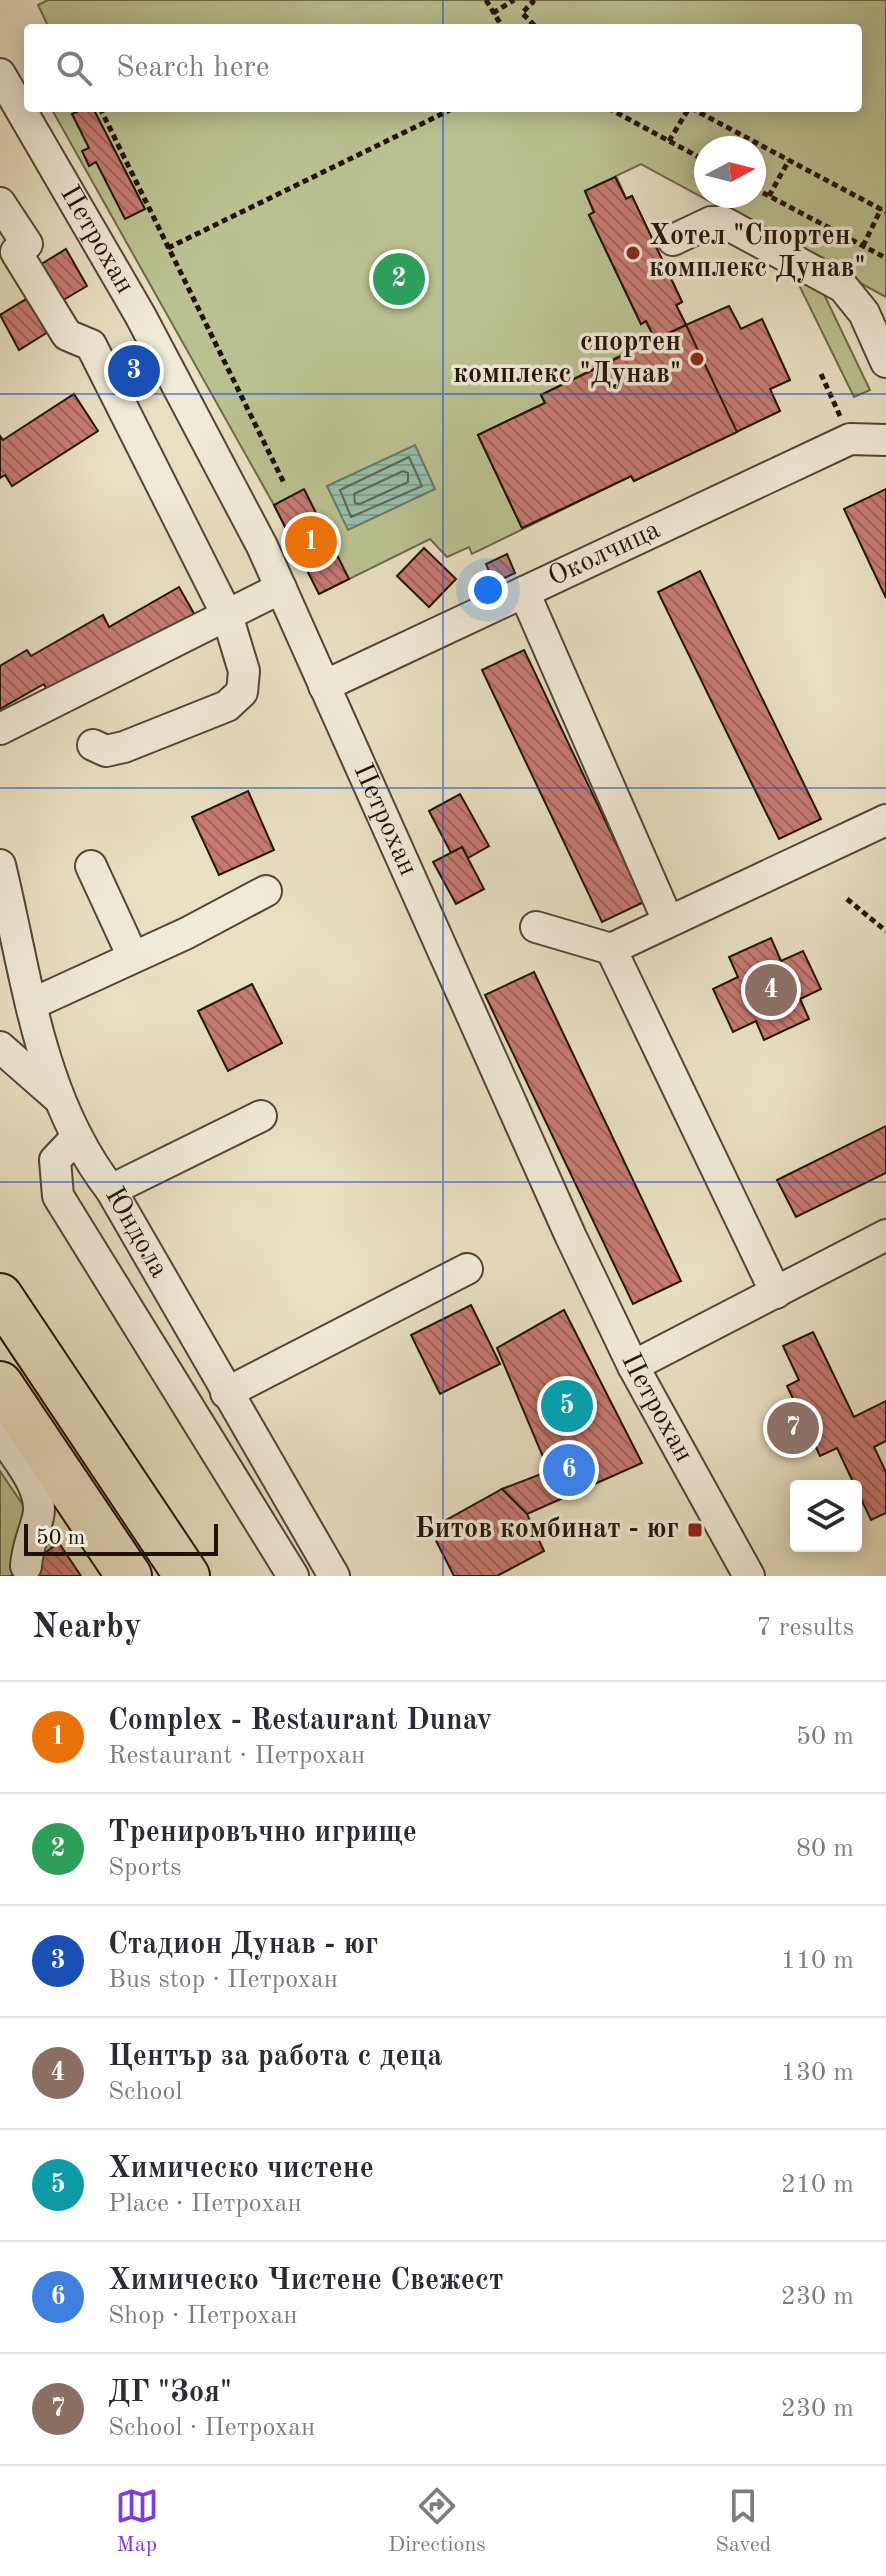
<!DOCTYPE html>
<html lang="en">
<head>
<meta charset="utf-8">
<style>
  body { margin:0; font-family:"Old Standard TT",serif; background:#f2f2f3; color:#2b2b33 }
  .controls { position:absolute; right:24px; bottom:24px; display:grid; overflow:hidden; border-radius:8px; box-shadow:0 4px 20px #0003 }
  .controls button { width:72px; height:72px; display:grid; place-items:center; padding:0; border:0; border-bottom:2px solid #e1e1e2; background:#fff; color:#2b2b33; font:40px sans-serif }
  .compass { position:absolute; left:694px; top:136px; width:72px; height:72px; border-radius:50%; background:#fff; box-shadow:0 4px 20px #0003; rotate:83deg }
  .scale { position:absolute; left:24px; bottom:20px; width:194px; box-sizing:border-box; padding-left:8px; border:4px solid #211207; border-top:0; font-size:22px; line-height:28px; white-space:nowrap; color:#211207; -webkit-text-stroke:6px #f0ebd7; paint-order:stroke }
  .you { position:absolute; left:488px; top:590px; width:28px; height:28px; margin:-20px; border:6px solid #fff; border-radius:50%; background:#1a73e8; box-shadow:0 0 0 12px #1a73e833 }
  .badge { display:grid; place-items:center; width:52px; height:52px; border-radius:50%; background:#7c3aed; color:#fff; font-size:26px; font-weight:700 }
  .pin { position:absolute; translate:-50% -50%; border:4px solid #fff; box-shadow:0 2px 8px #0006 }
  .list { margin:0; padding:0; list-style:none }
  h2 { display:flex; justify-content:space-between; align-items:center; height:104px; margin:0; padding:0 32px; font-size:34px }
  h2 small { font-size:26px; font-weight:400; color:#7c7c81 }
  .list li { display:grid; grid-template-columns:52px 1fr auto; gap:24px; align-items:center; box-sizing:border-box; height:112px; padding:0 32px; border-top:2px solid #e1e1e2 }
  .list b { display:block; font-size:30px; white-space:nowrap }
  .list p { margin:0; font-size:26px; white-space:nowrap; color:#7c7c81 }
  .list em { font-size:26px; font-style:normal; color:#7c7c81 }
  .icon { flex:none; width:44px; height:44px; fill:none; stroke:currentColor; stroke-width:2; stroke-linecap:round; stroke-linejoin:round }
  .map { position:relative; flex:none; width:886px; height:1576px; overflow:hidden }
  .search { position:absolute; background:#fff; box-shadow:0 4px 20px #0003; left:24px; right:24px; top:24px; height:88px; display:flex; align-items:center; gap:20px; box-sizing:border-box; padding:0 28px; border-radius:8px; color:#7c7c81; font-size:30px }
  .sheet { height:888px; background:#fff }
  nav { display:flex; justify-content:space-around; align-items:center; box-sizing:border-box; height:112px; border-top:2px solid #e1e1e2; background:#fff; font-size:22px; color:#7c7c81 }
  nav a { display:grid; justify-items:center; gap:4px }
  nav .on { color:#7c3aed }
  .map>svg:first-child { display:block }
</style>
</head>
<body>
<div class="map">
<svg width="886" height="1576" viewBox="0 0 886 1576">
  <defs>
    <pattern id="water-rules" width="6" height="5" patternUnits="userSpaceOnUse" patternTransform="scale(2)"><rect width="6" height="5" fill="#98beac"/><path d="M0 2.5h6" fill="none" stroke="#83a292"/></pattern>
    <pattern id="building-back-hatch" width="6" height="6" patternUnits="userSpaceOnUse" patternTransform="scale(2)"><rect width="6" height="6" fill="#c77b72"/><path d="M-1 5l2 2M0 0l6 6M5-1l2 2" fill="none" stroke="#a1635c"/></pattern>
  </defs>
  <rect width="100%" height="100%" fill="#e8e0c1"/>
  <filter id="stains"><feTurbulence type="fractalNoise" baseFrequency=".0025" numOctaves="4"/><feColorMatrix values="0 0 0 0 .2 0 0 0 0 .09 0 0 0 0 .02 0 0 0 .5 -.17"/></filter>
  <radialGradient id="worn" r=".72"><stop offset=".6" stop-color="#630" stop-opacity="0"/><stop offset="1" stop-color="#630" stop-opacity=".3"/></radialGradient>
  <g fill="#bac190" stroke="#6e6a4c" stroke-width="2" fill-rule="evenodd">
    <path d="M48 0H886V297L641 164 616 176 626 198 632 196 682 302 676 305 686 325 729 306 741 329 762 319 790 380 770 389 780 411 634 481 631 476 472 554 469 547 447 557 430 539 319 594 274 505 51 108H858V28H49L38 5ZM706 148H754V196H706Z"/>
    <polygon points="806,279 820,286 870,390 854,397 798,283"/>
    <polygon points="0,1471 71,1576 0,1576"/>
  </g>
  <polygon fill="url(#water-rules)" stroke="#68796a" stroke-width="2" points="415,445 435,489 348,530 327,486"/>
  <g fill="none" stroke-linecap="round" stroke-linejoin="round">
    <g stroke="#5c685a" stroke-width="2">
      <polygon points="409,457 422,486 351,517 340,490"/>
      <polygon points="403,471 408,473 408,482 360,504 355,503 354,494"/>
    </g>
  </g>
  <g fill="url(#building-back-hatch)" stroke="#211207" stroke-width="2">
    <polygon points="85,108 93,108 145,209 125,219 96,162 89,166 82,151 89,148 72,114"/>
    <polygon points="615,177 626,199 632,196 682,302 676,305 686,325 729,306 741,329 762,319 790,380 770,389 780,411 634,481 631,476 522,528 478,435 545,403 541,395 655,339 646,321 641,324 589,215 594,212 585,191"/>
    <polygon points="615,177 626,199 632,196 682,302 676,305 686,325 655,339 646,321 641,324 589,215 594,212 585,191"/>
    <polygon points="66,249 87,286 60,302 38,266"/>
    <polygon points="28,298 48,332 19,350 0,315"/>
    <polygon points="686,325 737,432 634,481 631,476 522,528 478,435 545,403 541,395"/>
    <polygon points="74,394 98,431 12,486 5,475 0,478 0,436 3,440"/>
    <polygon points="304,489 349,579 319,594 274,505"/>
    <polygon points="886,489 886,598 844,509"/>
    <polygon points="424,548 456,579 429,607 397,576"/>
    <polygon points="507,554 515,573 494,583 486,564"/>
    <polygon points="700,571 821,819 779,839 658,592"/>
    <polygon points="179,587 196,617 49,693 44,684 0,709 0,666 27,650 31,656 103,615 109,627"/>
    <polygon points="524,650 644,902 602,922 482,670"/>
    <polygon points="248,791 274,850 219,875 192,817"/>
    <polygon points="460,794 489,846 468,858 462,847 451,853 429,811"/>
    <polygon points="462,847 484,889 456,904 433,862"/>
    <polygon points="771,938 781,961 803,951 821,989 800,999 809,1019 764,1040 756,1021 733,1032 713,989 738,977 729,957"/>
    <polygon points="534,972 681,1281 633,1304 485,995"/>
    <polygon points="252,984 282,1043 228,1071 198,1011"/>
    <polygon points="886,1126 886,1173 796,1217 777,1180"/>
    <polygon points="471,1305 500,1364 440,1394 411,1335"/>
    <polygon points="564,1310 642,1463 527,1514 502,1489 549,1471 497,1348"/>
    <polygon points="813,1332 854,1417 886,1401 886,1441 874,1447 886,1472 886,1513 871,1520 837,1448 820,1456 787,1386 799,1380 783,1346"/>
    <polygon points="502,1489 527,1514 544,1551 497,1576 454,1576 430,1529"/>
    <polygon points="59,1543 81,1576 11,1576 26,1566"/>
  </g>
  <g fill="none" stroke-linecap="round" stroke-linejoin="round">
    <defs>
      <g id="minor">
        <path id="s1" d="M0 74 140 315 262 546 571 1237 633 1366 749 1576"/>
        <polyline points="0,203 27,244 16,252 67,335 91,345 227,615 244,671 242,692 227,706 124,747 106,751 93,745"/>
        <polyline points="673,240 711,222 723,222 843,287 864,313 886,362"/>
        <polyline points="524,592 668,921"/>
        <path id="s2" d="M324 686 850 439 886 440"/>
        <polyline points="0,729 281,588"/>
        <path id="s3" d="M0 865C27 976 39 1098 111 1190L334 1576"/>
        <polyline points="91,866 133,957"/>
        <polyline points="536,927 611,949 776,1293"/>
        <polyline points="611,949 886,820"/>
        <polyline points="32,1004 187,933 266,891"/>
        <polyline points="0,1047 57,1097"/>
        <polyline points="77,1137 55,1160 58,1196 293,1576"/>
        <polyline points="111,1190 261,1116"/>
        <polyline points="633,1366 886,1235"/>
        <polyline points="226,1393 467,1269"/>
        <path d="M0 1433C14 1456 45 1488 38 1517 34 1534 27 1548 26 1566"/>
      </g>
      <g id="highway">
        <polyline points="0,1296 187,1576"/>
        <polyline points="0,1384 129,1576"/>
      </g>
    </defs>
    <use href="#minor" stroke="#534636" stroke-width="34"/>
    <use href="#highway" stroke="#211207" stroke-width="48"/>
    <g stroke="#211207" stroke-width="5" stroke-dasharray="6 4" stroke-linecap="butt">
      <polyline points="486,0 503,28"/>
      <polyline points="531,0 533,2 522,13 537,28"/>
      <polyline points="493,13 514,0"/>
      <polyline points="100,108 284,483"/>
      <polyline points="608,108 706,161"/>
      <polyline points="691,108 886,212"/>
      <polyline points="669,141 689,108"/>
      <polyline points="754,188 886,258"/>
      <polyline points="769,196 789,160"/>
      <polyline points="863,246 881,209"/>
      <polyline points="168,248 454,108"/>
      <polyline points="821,374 840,416"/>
      <polyline points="847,899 886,931"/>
    </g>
    <use href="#minor" stroke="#f0ebd7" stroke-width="30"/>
    <use href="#highway" stroke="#e8e0c1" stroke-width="44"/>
  </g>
  <path fill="none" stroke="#1d4ed8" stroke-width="2" stroke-opacity="0.55" d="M443 0V28M443 108V1576M0 394H886M0 788H886M0 1182H886"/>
  <g fill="#8f2418" stroke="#f0ebd7" stroke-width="3">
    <circle cx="633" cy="253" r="8"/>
    <circle cx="697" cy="359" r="8"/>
    <rect x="687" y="1522" width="16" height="16" rx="4"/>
  </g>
  <g text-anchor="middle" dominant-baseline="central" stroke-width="7" stroke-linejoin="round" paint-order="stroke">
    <g font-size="28" font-weight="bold" fill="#211207" stroke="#f0ebd7" text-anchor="end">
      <text x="649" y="237" text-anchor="start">Хотел "Спортен<tspan x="649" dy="32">комплекс Дунав"</tspan></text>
      <text x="681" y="343">спортен<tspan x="681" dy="32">комплекс "Дунав"</tspan></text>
      <text x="679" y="1530">Битов комбинат - юг</text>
    </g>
    <g font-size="28" fill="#211207" stroke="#f0ebd7">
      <text stroke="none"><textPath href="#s1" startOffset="192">Петрохан</textPath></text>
      <text stroke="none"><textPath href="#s2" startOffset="310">Околчица</textPath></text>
      <text stroke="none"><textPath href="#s1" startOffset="840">Петрохан</textPath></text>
      <text stroke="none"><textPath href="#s3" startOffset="396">Юндола</textPath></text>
      <text stroke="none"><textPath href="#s1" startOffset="1488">Петрохан</textPath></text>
    </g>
  </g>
  <rect width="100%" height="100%" filter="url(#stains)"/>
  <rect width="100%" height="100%" fill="url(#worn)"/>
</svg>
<div class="controls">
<button><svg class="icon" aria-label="layers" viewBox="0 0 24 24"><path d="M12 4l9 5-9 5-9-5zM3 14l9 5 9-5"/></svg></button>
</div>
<svg class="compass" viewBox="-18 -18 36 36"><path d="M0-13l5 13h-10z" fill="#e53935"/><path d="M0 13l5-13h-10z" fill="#7c7c81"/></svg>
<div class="scale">50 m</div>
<div class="you"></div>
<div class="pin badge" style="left:311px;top:542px;background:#e8710a">1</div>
<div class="pin badge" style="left:399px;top:279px;background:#2e9e5b">2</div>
<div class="pin badge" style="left:134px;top:371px;background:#1a4fb4">3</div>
<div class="pin badge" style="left:771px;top:990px;background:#8d6e63">4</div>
<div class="pin badge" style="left:567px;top:1406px;background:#0f9aa8">5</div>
<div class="pin badge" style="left:569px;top:1470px;background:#3f7fe0">6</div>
<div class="pin badge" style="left:793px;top:1428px;background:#8d6e63">7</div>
<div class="search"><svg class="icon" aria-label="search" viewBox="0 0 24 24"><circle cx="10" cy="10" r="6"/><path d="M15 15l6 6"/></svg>Search here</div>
</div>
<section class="sheet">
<h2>Nearby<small>7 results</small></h2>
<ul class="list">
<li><span class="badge" style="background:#e8710a">1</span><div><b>Complex - Restaurant Dunav</b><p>Restaurant · Петрохан</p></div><em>50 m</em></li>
<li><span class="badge" style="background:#2e9e5b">2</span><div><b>Тренировъчно игрище</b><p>Sports</p></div><em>80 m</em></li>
<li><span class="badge" style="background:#1a4fb4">3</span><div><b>Стадион Дунав - юг</b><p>Bus stop · Петрохан</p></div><em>110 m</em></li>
<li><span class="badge" style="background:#8d6e63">4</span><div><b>Център за работа с деца</b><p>School</p></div><em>130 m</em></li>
<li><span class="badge" style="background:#0f9aa8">5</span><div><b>Химическо чистене</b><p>Place · Петрохан</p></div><em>210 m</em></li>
<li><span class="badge" style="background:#3f7fe0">6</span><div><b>Химическо Чистене Свежест</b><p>Shop · Петрохан</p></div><em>230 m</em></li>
<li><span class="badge" style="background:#8d6e63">7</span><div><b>ДГ &quot;Зоя&quot;</b><p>School · Петрохан</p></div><em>230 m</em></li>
</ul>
</section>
<nav>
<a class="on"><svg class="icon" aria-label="map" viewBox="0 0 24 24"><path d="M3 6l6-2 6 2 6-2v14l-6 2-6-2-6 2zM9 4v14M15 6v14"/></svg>Map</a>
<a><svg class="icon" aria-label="directions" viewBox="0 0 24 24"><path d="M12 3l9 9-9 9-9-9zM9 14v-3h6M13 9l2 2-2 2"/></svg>Directions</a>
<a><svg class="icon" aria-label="saved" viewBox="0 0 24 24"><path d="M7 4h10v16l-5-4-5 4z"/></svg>Saved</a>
</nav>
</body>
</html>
